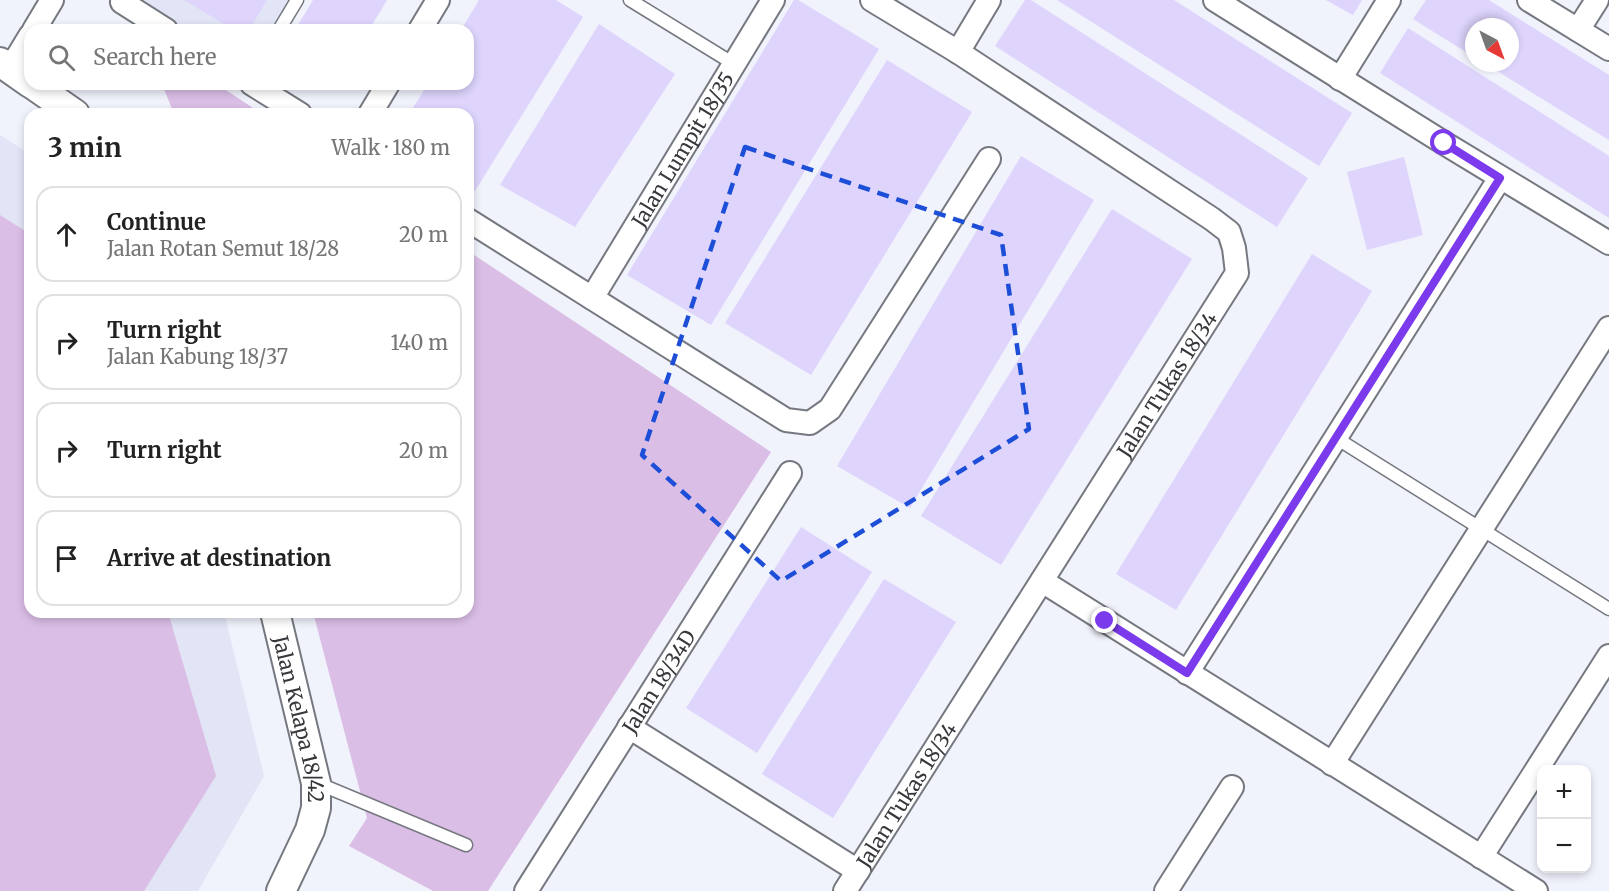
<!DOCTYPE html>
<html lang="en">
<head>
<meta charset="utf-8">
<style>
  body { margin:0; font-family:Merriweather,serif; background:#f6f6f6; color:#222 }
  .controls { position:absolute; right:18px; bottom:18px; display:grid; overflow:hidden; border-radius:12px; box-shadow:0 3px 9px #0003 }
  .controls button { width:54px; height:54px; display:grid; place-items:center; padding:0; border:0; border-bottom:2px solid #e0e0e0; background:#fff; color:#222; font:30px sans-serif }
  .compass { position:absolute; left:1465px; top:18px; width:54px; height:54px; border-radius:50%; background:#fff; box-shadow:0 3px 9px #0003; rotate:139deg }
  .stop { position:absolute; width:18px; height:18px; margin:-14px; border:4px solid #7c3aed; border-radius:50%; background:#fff }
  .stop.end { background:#7c3aed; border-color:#fff; box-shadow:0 2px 6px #0008 }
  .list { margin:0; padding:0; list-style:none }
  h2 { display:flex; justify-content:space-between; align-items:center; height:78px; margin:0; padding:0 24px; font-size:26px }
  h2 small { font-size:20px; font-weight:400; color:#767676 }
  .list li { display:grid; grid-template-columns:39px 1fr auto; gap:18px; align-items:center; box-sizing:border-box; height:96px; margin:0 12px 12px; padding:0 12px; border:2px solid #e0e0e0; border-radius:18px }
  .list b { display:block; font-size:22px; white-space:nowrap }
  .list p { margin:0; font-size:20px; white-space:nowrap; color:#767676 }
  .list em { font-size:20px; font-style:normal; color:#767676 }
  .icon { flex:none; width:33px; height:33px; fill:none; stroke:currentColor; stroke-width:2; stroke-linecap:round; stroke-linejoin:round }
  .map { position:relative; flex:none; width:1609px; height:891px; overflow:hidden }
  .search { position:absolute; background:#fff; box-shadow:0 3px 9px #0003; left:24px; top:24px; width:450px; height:66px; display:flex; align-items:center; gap:15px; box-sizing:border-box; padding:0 21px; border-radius:18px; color:#767676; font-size:22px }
  .panel { position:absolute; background:#fff; box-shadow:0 3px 9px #0003; left:24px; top:108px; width:450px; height:510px; border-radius:18px }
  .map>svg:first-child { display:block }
</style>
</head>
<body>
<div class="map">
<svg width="1609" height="891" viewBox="0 0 1609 891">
  <rect width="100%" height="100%" fill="#f0f2fc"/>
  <g fill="#e2e5f5">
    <polygon points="137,0 290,0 272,30 187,30"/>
    <polygon points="0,135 30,154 30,612 224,612 264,776 198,891 0,891"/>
  </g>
  <g fill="#dbbee6">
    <polygon points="162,84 217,84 262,114 174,114"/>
    <polygon points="0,215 30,234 30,612 168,612 216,776 144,891 0,891"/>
    <polygon points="468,251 771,452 488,891 433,891 349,846 367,818 313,612 468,612"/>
  </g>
  <g fill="#ded4fc">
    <polygon points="184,0 267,0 249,30 234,30"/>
    <polygon points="313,0 387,0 369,30 295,30"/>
    <polygon points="479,0 556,0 583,17 475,191 468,187 468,114 409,114 428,84 468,84 468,30 461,30"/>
    <polygon points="794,0 798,0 879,49 711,325 627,275"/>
    <polygon points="1025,0 1031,0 1308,178 1277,227 995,46"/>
    <polygon points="1057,0 1174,0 1352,113 1319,166"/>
    <polygon points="1326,0 1362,0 1353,15"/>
    <polygon points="1426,0 1489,0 1609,75 1609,140 1484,63 1510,63 1510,27 1474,27 1474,57 1413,19"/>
    <polygon points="599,24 675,74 575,227 500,185"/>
    <polygon points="1408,28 1609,156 1609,218 1380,73"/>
    <polygon points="887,60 972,112 811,375 725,323"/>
    <polygon points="1021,156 1094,200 910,508 837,466"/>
    <polygon points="1404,157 1423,235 1367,250 1347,172"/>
    <polygon points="1112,209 1192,259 1001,565 921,516"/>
    <polygon points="1312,254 1372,291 1176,610 1116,574"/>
    <polygon points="801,527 872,572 757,753 686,708"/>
    <polygon points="884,579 956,622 833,818 762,774"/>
  </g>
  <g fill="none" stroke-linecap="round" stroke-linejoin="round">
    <defs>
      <g id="service">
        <polyline points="630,0 734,64"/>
        <polyline points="279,30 297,0"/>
        <polyline points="1336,438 1609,609"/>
        <polyline points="317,783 466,845"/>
      </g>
      <g id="minor">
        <polyline points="123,0 122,2 166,30"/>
        <polyline points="1215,0 1444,143 1609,243"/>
        <polyline points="1529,0 1609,49"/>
        <polyline points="34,30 52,0"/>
        <polyline points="420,30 438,0"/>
        <polyline points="1578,30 1597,0"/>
        <polyline points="958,52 989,0"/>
        <polyline points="10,69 30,36"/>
        <polyline points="1340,79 1389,0"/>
        <polyline points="252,84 300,114"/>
        <polyline points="370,114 388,84"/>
        <polyline points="468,220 786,420 810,423 830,409 989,159"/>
        <path id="s1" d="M592 298 773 0"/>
        <polyline points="1042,581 1536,891"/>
        <polyline points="1187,673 1500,178"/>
        <polyline points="629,727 858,871"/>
        <polyline points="1332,764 1609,328"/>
        <polyline points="1481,857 1609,656"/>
        <path id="s2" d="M526 891 790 473"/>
        <path id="s3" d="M845 891 1237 273 1234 248 1229 232 1212 219 958 52 872 0"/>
        <polyline points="1166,891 1232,787"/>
      </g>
      <g id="tertiary">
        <polyline points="0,62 30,83"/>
        <polyline points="32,84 75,114"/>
        <path id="s4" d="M275 612 316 783V808L310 830 281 891"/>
      </g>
    </defs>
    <use href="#service" stroke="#767880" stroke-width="15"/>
    <use href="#minor" stroke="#767880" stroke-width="26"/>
    <use href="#tertiary" stroke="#767880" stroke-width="32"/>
    <use href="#service" stroke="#fff" stroke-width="12"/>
    <use href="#minor" stroke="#fff" stroke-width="22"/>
    <use href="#tertiary" stroke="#fff" stroke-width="28"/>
  </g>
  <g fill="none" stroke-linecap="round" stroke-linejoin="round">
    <polyline stroke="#7c3aed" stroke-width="8" points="1105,621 1187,673 1500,178 1444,143"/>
  </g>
  <path fill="none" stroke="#1d4ed8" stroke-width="4.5" stroke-dasharray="12 8" stroke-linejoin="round" d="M745 147 1001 235 1029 429 781 581 642 455Z"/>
  <g text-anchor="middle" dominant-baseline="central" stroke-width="5" stroke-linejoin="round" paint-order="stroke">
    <g font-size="20" fill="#37383c" stroke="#fff">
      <text stroke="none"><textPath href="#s1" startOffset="174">Jalan Lumpit 18/35</textPath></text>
      <text stroke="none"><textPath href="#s3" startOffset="600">Jalan Tukas 18/34</textPath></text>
      <text stroke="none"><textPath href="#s2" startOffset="248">Jalan 18/34D</textPath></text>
      <text stroke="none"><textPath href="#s4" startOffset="110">Jalan Kelapa 18/42</textPath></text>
      <text stroke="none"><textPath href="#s3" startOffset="114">Jalan Tukas 18/34</textPath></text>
    </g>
  </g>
</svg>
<div class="controls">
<button>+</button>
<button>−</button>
</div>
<svg class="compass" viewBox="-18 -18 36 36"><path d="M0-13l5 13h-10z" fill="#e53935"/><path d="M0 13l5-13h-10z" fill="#767676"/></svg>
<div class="stop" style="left:1444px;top:143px"></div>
<div class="stop end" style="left:1105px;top:621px"></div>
<div class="search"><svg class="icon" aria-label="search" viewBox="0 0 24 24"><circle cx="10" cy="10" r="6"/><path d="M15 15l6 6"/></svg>Search here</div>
<section class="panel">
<h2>3 min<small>Walk · 180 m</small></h2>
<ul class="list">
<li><svg class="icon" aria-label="ahead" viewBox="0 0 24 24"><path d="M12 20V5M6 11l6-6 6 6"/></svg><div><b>Continue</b><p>Jalan Rotan Semut 18/28</p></div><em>20 m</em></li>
<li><svg class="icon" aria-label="right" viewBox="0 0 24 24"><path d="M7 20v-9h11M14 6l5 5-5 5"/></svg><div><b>Turn right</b><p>Jalan Kabung 18/37</p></div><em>140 m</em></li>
<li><svg class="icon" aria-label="right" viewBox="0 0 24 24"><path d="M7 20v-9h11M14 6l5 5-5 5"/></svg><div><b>Turn right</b></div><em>20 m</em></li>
<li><svg class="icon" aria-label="arrive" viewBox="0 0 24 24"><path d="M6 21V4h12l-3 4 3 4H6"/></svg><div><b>Arrive at destination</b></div></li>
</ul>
</section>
</div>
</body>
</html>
